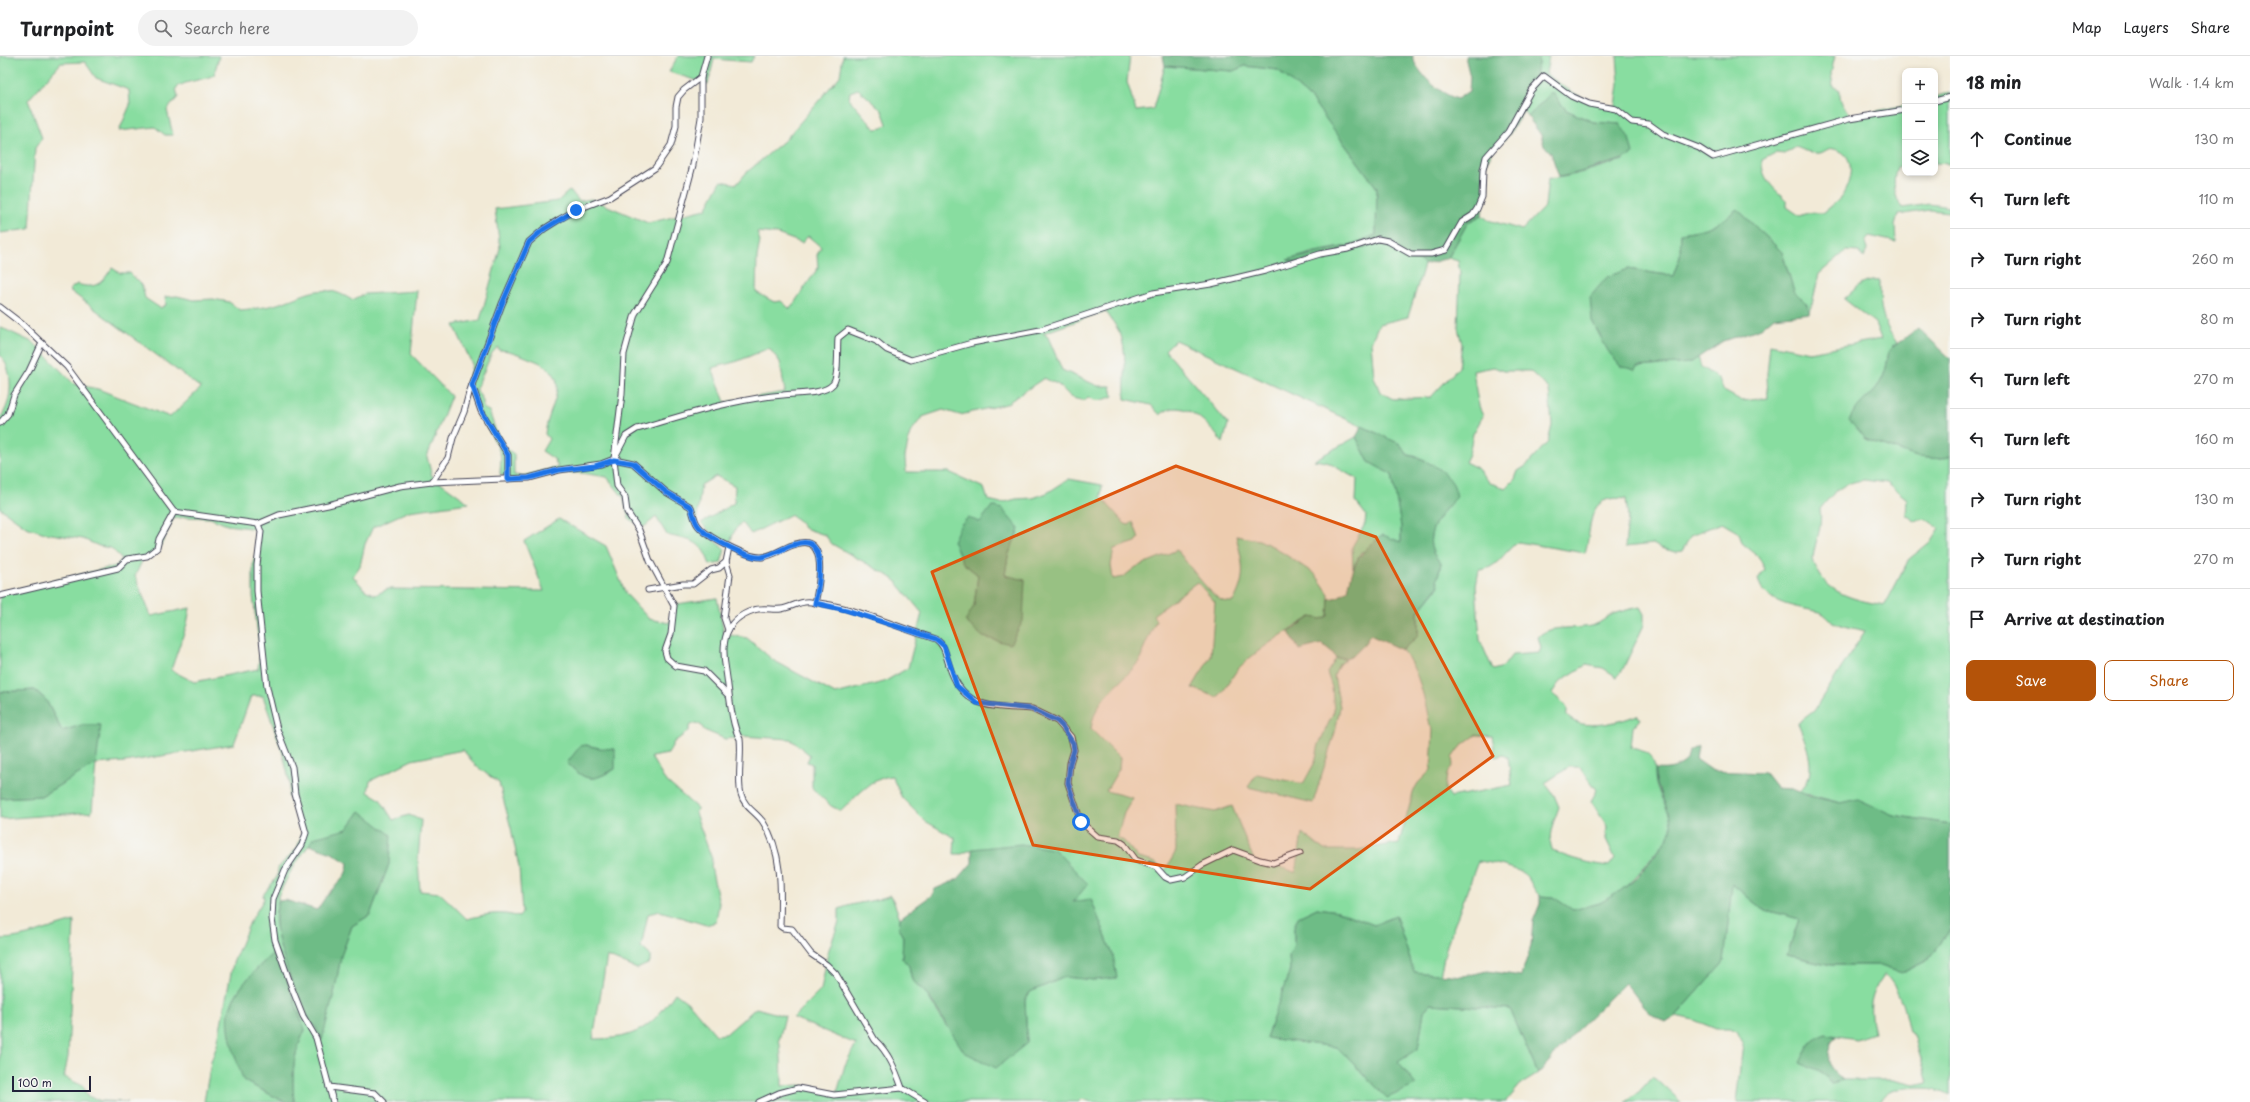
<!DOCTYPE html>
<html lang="en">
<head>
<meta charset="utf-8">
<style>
  body { margin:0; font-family:"Playpen Sans",sans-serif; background:#f2f2f2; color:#202124 }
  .controls { position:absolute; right:12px; top:12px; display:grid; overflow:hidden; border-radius:8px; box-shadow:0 2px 6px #0003 }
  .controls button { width:36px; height:36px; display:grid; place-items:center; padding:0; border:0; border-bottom:1px solid #e0e0e0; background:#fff; color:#202124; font:20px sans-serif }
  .scale { position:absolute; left:12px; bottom:10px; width:79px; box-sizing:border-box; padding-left:4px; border:2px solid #22223b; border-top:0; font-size:11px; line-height:14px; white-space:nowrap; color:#22223b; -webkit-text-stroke:3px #f6f6f2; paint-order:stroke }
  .stop { position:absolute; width:12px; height:12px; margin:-9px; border:3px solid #1a73e8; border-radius:50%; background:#fff }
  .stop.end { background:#1a73e8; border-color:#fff; box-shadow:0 1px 4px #0008 }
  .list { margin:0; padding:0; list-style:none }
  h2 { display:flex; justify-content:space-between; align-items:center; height:52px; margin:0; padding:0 16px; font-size:17px }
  h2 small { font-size:13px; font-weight:400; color:#757577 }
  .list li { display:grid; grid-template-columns:26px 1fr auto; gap:12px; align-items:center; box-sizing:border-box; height:60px; padding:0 16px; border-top:1px solid #e0e0e0 }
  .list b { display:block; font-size:15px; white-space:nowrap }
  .list em { font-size:13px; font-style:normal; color:#757577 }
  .actions { display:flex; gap:8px; padding:12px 16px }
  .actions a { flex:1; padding:9px 0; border:1px solid #b45309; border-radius:8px; text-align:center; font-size:14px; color:#b45309 }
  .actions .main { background:#b45309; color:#fff }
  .icon { flex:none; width:22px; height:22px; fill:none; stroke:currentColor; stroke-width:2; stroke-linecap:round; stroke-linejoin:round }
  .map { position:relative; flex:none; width:1950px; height:1046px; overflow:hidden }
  header { display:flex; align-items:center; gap:24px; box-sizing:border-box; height:56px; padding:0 20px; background:#fff; border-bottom:1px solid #e0e0e0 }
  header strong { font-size:19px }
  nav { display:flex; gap:22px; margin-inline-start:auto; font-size:14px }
  .search { width:280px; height:36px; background:#f2f2f2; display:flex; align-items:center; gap:10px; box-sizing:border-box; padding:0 14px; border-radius:22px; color:#757577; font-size:15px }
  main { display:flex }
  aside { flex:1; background:#fff }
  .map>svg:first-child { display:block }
</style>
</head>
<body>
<header>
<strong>Turnpoint</strong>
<div class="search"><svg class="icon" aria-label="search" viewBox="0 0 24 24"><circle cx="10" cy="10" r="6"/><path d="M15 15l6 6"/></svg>Search here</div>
<nav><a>Map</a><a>Layers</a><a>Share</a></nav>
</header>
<main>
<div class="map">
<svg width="1950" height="1046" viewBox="0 0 1950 1046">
  <rect width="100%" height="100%" fill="#f6f6f2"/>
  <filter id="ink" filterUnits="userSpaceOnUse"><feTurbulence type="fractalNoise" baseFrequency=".025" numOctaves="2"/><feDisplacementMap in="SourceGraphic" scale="8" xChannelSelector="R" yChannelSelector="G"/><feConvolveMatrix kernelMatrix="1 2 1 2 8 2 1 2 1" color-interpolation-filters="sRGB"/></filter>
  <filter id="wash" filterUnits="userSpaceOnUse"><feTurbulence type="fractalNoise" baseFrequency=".012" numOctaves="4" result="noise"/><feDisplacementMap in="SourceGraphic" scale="16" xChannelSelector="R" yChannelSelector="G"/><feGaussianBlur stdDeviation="0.9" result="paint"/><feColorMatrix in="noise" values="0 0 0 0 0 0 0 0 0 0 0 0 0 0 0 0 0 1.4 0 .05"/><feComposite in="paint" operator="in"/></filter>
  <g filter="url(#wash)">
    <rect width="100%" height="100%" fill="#f2ead7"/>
    <g fill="#88dda0" stroke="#55806e" fill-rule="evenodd">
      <path d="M0 0H219L214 19C202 25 186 24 176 32L178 41 167 54 173 79H165L155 71 119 75 130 49 129 34 96 22 85 6 61 7 28 44 42 82 35 92 30 173 0 177Z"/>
      <polygon points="678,0 754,0 751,6 714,3 708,28 669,16"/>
      <path d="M843 0H1130L1127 26 1136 55 1153 53 1165 10 1232 15 1245 10 1278 14 1312 44 1377 132 1376 179 1347 190 1315 196 1288 204 1296 207 1321 202 1380 187 1392 191 1405 203 1421 205 1424 209 1408 261 1379 268 1371 286 1374 321 1380 336 1393 343 1431 341 1459 311 1462 288 1458 272 1460 217 1458 205 1448 202 1468 166 1482 159 1488 164 1522 174 1545 150 1548 122C1561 125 1607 108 1624 104L1620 68 1593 66 1566 54 1552 36 1528 61 1519 49 1536 21 1539 0H1549L1546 18C1568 33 1588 50 1616 50L1619 28 1617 0H1835L1831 17 1833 30 1840 34C1839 46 1844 53 1853 60L1905 49V109L1897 111C1892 125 1894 140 1902 152L1929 148 1950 151V156L1930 154 1898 159 1895 170 1896 186 1869 180 1865 185 1867 194 1864 202 1859 196 1846 195 1819 218 1810 257 1806 247 1794 235 1782 196 1737 153C1717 170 1707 173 1681 177L1680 201 1673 220 1628 213 1593 265 1615 304 1637 311 1690 307 1698 301 1701 311 1719 323 1724 335 1742 345 1768 342 1767 318 1770 288 1809 296 1881 283 1875 267 1844 243C1855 233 1864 223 1880 225 1880 253 1881 264 1897 287L1889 294C1887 307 1886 320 1877 331 1867 344 1857 348 1850 364L1865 383 1917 401 1943 403 1950 400V768L1893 759 1858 744 1841 747 1799 736C1820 720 1806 686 1798 667L1814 655 1865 575C1855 572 1845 571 1835 567 1829 565 1826 558 1820 556 1799 551 1764 549 1758 523L1765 513 1758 500 1742 487 1739 477 1722 467 1691 479 1682 495 1676 496 1660 492 1653 488 1625 491 1628 461 1626 443C1585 437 1593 470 1585 497L1518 486C1504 495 1498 513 1479 514L1476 530 1480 584 1493 614 1503 611 1512 599 1539 597 1541 592 1538 581C1551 567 1577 575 1594 569 1601 567 1606 561 1613 558 1621 555 1631 553 1640 551L1644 558V569L1621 617 1617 621 1603 612 1586 609 1560 625 1552 637C1556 642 1565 646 1567 653 1568 656 1565 658 1568 661 1582 676 1621 666 1637 659L1640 663 1633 671 1631 692C1639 694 1648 695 1652 703 1657 711 1654 720 1656 728 1660 745 1678 762 1669 781 1647 805 1631 834 1600 847 1591 850 1581 852 1572 854L1553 841 1540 840C1532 833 1532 826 1526 820 1520 812 1488 806 1478 805L1447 889 1440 919 1414 916 1396 860 1374 869 1338 855 1317 852 1298 861 1294 871V889L1289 900 1290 914 1266 982 1337 991 1387 1042 1398 1006 1418 992 1424 955 1430 948 1510 953 1538 1018 1520 1029 1506 1046H1092L1081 1043 1080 1046H294C292 1016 292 1002 305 974L276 894C260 910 230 936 229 959 228 981 238 1004 244 1025L285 1046H204L211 1006 217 989 233 907 250 866 264 843 263 839 277 821 278 812 297 792 303 775 288 740 290 728 283 698 263 640H251L234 688 125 706 96 708 92 756 0 763V742L41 740 95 708 100 669H82L62 675 46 644 35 634 0 636V537L116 510 122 503 111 492 99 490 83 483 45 477 26 471 0 452V362C13 346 14 314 0 299V271L34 287 74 328 98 333 170 361 201 332 69 234 77 228C96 234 102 227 112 212L120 217H130L142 229 145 242 160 252 166 249 165 241 177 240 194 244 213 243 229 246 240 254C250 253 260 252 270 250 304 242 319 223 352 244L365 238 417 235 411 298 451 340 427 401 432 420 469 447 409 455 373 471 365 488 360 510 353 520 365 534 375 539 388 533 544 535 524 485 559 463 606 490 626 538 649 563 669 567 677 548 717 542 724 578 747 582 773 604 835 638 884 626 908 612 922 557 894 523 832 488 825 479 804 472 797 463 790 459 751 478 742 466 735 474 729 488 711 477 701 467 734 447 735 430 716 420 701 429 696 471 725 493 721 507 710 509C701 483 692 485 667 479L656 461 644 471 629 463 623 441 607 421 581 417H559L515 425 500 418 501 400 497 389 475 351 467 329 472 308 454 269 480 264 500 192 495 153 558 145 570 134 579 145 591 143 648 167 706 153 721 125 737 128 746 117 785 84 840 20ZM858 33 882 54 887 68 883 72 875 73 849 43 850 36ZM1796 91C1803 94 1812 98 1820 97 1825 96 1828 91 1834 93 1858 98 1851 126 1842 140 1837 146 1829 152 1823 157H1808L1800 160 1787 151V145C1774 132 1761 123 1762 104L1775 97 1785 98ZM757 176 777 178 802 187 808 180 821 191 817 199 818 212 790 253 781 245 774 246 756 236 757 201 760 185ZM1106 255C1111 264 1120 274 1122 283 1127 303 1124 323 1125 343L1151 349 1160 359C1183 338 1210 370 1223 387L1228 368 1165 294 1175 284 1400 388 1408 399 1419 401 1457 441C1439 458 1417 485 1441 507L1437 524 1439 530 1418 556V580L1402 594C1419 613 1425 645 1430 669L1433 674 1431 714 1418 727 1414 734 1399 787 1357 794H1324L1302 777 1296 817C1283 811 1269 808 1255 807L1232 750 1215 756 1175 748 1176 795 1165 815 1154 806 1138 802 1124 785 1117 782 1124 757 1133 742 1106 735 1119 713 1120 702 1091 673C1096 637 1124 628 1142 601V596L1156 565 1153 559 1197 526 1215 546 1211 600 1192 632 1217 641C1225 637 1232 617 1243 608 1260 592 1290 573 1311 561L1321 563 1328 561 1329 538 1316 519 1274 491 1259 484 1236 480C1243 507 1247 521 1233 546 1230 546 1226 546 1223 545 1211 541 1186 505 1177 494L1136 511 1123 521 1113 523 1111 509 1114 493 1136 486 1139 482 1133 466 1129 469 1125 468 1101 441 1102 429 1069 423 1047 437 1033 442 1016 443 1001 447 988 444 984 432 949 416H906L905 401 910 377 922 361 943 354 960 359 1006 348 1044 322C1049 325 1057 327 1061 331 1071 341 1070 343 1085 344L1088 341C1097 347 1104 344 1113 340L1111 330H1098L1062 314 1048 281 1043 277ZM498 291 499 294C510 294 521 299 531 303 578 320 548 348 545 378L549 383 542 395 554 403 558 411 522 420 514 419V398C499 391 494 368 489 355L483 352V345L476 333 492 297ZM769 292 780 306 785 336 725 346 712 312 738 305ZM1494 311 1503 315H1530L1549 333 1552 369 1548 386 1526 410 1518 415 1515 423 1506 432 1490 427 1477 412 1465 406 1469 398 1473 378 1483 360C1476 346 1476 330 1473 315ZM1864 424 1887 427 1907 443 1906 459 1915 465 1926 463 1939 472 1930 486 1909 503 1885 549C1859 545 1828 539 1817 513 1815 510 1813 505 1813 502 1815 484 1823 471 1820 453 1834 436 1841 427 1864 424ZM186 461 210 462 227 469 257 473 258 489 253 507V540L260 596 258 613 194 626 171 614 187 568 190 552 151 560 135 520 143 503C162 497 165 479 173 463ZM980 466 1019 473 1008 500 1005 519 974 550 978 519 963 507ZM696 667 701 669 704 674 725 683 734 682 737 684 741 680 790 683 810 699 807 706 812 708V732L831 750 841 755C855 742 872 721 892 720L902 742 925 765 955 782 954 798H962L972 793 1073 847 1091 844 1113 899 1094 924 1065 921 1030 936 1025 944 1027 987 947 971 925 936 912 924 909 910 902 901 903 881 899 873 900 862 891 839C874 846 856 846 839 853V866L828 896 821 934 793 962 856 988 845 1009 837 1037 800 1029 782 1030C782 1023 781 989 779 984L785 960 756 952 726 978 716 979 691 949 675 937C651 972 636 983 593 983L607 900 637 913 650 907V899L641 891 648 858 660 855 706 869 716 866 719 847 711 811 712 803 695 757 698 753 664 723 651 701 668 698 674 686 689 675V670ZM1476 679 1492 680 1496 701 1503 699 1508 701 1512 729 1451 741 1445 733 1447 718 1453 709 1452 702 1459 692ZM586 689 599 692 615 713C591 726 587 726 567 707ZM463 694 476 710 499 727 511 772 519 811 522 857 519 861C500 855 486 858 467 863L440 837 420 835 418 804 421 764 409 759 393 764 380 743 368 736 370 725 412 704ZM1569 711H1580L1597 734 1591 745 1607 770 1606 783 1615 802 1609 810C1590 808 1571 803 1553 795 1546 780 1554 766 1559 751L1554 739 1545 727ZM360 755 389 808 370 859 352 870 341 900 335 933 322 983 315 970 310 966C299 939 284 911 278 882 277 874 274 863 276 855 277 849 279 846 278 840L292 813 313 783 347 774Z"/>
      <polygon points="1950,36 1950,108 1935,107 1935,41"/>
      <polygon points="1356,381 1369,406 1392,418 1401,470 1401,486 1361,496 1353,512 1352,491 1365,468 1366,459 1356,446 1357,423 1327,406 1314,404"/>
      <polygon points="1336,602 1346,603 1339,608 1334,620 1340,651 1335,676 1313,747 1248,731 1257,718 1303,728 1315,706 1319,688 1334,655 1332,631 1327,617"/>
      <path d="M1732 828 1762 853 1799 863 1787 899 1831 909H1878L1901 917 1929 903 1950 874V1039C1933 1028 1908 1033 1889 1035L1879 1046H1736L1743 988 1737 976 1730 973H1716L1694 964 1676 960 1724 906ZM1885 918C1901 935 1904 954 1909 976L1914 979 1928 1026 1913 1029 1893 1024H1843L1831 1027 1824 1018 1826 978 1857 983 1874 977C1868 952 1869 938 1885 918Z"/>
      <path d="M74 865 68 1001 64 1021 83 1030 87 1040 101 1045 128 1046H0V883C25 883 50 871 74 865Z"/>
      <polygon points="1653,1020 1679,1044 1681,1046 1626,1046 1637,1038"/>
    </g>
    <g fill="#6ebc86" stroke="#486f60">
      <path d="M1163 0H1414L1412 2C1423 22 1436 35 1457 43L1469 35 1470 21 1465 0H1539L1536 21 1519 49 1524 54 1509 79 1493 95 1487 106 1485 127 1486 135 1482 159 1468 166 1448 202 1424 209 1421 205 1405 203 1392 191 1380 187 1321 202 1296 207 1287 204 1347 190 1376 179 1377 132 1312 44 1278 14 1245 10 1233 15 1165 10Z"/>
      <path d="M1552 36 1566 54 1593 66 1620 68 1629 82 1633 98C1622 105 1612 106 1600 110 1586 114 1574 119 1559 121L1551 97 1544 89 1541 79 1528 61Z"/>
      <path d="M1737 153 1782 196 1794 235 1806 247 1810 257 1774 261 1761 272 1723 285 1690 307 1637 311 1635 314 1620 310 1608 295 1592 265 1590 241 1607 221 1628 213 1673 220 1680 201 1681 177C1707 173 1717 170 1737 153Z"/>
      <path d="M1918 272 1950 302V400L1943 403 1917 401 1865 383 1849 364C1857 348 1867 344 1877 331 1886 320 1887 307 1889 294Z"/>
      <path d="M1362 370 1400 388 1408 399C1423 402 1445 414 1453 428 1455 432 1456 437 1457 441 1439 458 1417 485 1441 507L1437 524 1439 529 1418 556V580L1402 594 1370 579C1361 593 1354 604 1336 602L1332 596 1322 588 1299 594 1289 576 1311 561 1321 563 1328 560 1329 543 1338 541 1348 534C1355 503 1358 498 1383 479L1401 486V470L1392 419 1369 406 1356 381Z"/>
      <polygon points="992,450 1002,453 1019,473 1008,500 1005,519 1025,524 1023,565 1010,588 983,581 965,565 974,550 978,519 963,507 953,485 961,468 968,462 980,466"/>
      <polygon points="35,634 46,644 62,675 82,669 101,669 96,708 41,740 0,742 0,636"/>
      <path d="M586 689 599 692 615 693V713C591 726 587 726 567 707L580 690Z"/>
      <path d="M1698 690 1696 703 1713 715 1765 717 1777 732 1792 733 1809 740 1841 747 1858 743 1893 759 1950 768V874L1929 903 1901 917 1878 909H1832L1787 899 1799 863 1762 853 1732 828 1724 906 1676 960 1666 967C1643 956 1641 944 1625 927L1573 978 1538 1018 1510 953 1430 948 1424 955 1418 993 1398 1006 1416 1029 1387 1042 1337 991 1266 982 1290 914 1289 900 1294 889V871L1298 861 1317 852 1338 855 1374 869 1396 860 1414 916 1463 920 1488 915 1521 920 1531 890 1533 865 1540 848V840L1553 841 1573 854 1600 847 1620 835 1637 822 1669 781C1679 760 1653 736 1655 713 1668 714 1677 713 1687 704L1689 695Z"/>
      <path d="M360 755 391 779 389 808 370 859 352 870 341 900 335 933 322 984 315 970 310 966C297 937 266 875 279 845L285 844 317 854C321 848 324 843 328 838 337 827 347 823 348 807L332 797 309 789 313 782 347 773Z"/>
      <polygon points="1021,788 1054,793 1088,828 1073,846 1091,843 1113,899 1117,922 1094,924 1065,921 1030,936 1025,944 1027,987 996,1012 964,996 933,947 925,936 912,924 909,910 902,902 903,881 899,873 900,862 932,839 935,833 958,823 972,807 972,793"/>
      <path d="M276 894 305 974C292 1002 292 1016 294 1046H285L244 1025C237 1008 226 976 229 957 234 932 259 911 276 894Z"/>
      <path d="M1826 978 1837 981 1832 984C1827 1007 1826 1008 1843 1024L1831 1027 1824 1018 1800 1007C1806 994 1811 982 1826 978Z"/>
    </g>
  </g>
  <g filter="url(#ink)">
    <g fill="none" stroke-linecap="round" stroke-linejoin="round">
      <defs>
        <g id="minor">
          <polyline points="707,0 701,21 701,62 693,109 667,207 635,258 624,298 622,338 614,403 617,430 625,441 627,456 639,474 650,505 674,550 671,578 665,595 667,602 676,610 704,615 728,639"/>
          <polyline points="1935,45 1950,41"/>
          <polyline points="0,251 22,268 67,311 174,456"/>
          <polyline points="472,329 481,355 508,399 508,423"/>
          <polyline points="0,367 8,358 14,339 29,315 42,287"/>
          <path d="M614 403 633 407 666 436 691 451C693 456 694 463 697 468 704 480 748 502 762 501 774 500 784 491 796 488 829 477 819 530 815 547"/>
          <polyline points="432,426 448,402 453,382 464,356 469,337 502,248 529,186 544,173 560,163 576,154 610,141 655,112 671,89 676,70 676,51 678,41 684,34 701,21"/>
          <polyline points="258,468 261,476 257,509 257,535 267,631 277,673 292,711 295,738 306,777 302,789 285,814 273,843 272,863 275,884 293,935 303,960 316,982 333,1046"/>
          <polyline points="648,534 683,528 693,528 711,514 719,512 726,506"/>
          <path d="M0 540 118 512 127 503 147 500 157 492 159 483 174 456 258 468 279 459 328 449 400 430 432 426 529 422 559 414 601 408 614 403 626 380 637 373C684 359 734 343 783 339 797 337 823 339 833 328 839 321 837 292 838 282L848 274 876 285 887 294 911 304 972 287 1040 274 1153 237 1211 228 1265 215 1320 198 1348 193 1378 183 1388 185 1411 198H1431L1446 194 1462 166 1473 159 1477 153 1482 141 1483 114 1486 101 1508 76 1531 34 1544 20 1571 40 1589 48 1616 53 1632 66 1649 68 1663 78 1699 92 1713 101 1849 63 1905 54"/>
          <polyline points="728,574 724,562 730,519 726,506 729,491"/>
          <polyline points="329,1031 375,1037 384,1046"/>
          <polyline points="759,1046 779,1037 798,1032 834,1039 902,1032"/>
          <path d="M925 1046 902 1032C896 1015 889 997 875 984L836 918 827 909 811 898 792 873 783 872 780 870C781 836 783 796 763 766 756 756 744 751 741 738 737 725 742 699 740 683 731 669 729 633 726 615 721 588 723 564 754 554 762 551 773 554 781 553 791 552 800 544 811 546 853 550 895 571 936 583 946 591 945 598 949 609 963 655 993 650 1032 653L1057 665 1071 681 1074 694 1070 707 1068 727 1081 766 1098 781 1118 784 1124 788 1136 804 1156 811 1165 821 1171 824 1185 821 1202 809 1233 794 1260 804 1273 807 1300 797"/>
        </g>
      </defs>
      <use href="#minor" stroke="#414052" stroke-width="7"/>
      <use href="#minor" stroke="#fff" stroke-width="5"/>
    </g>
  </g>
  <g fill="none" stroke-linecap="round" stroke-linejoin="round" filter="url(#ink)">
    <path stroke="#1a73e8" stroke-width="5" d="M576 154 544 173 529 186 502 248 472 329 481 354 508 399V423L529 422 559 414 595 410 614 404 633 407 666 436 691 451C693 456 694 463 697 468 704 480 748 503 762 501 774 499 784 491 796 488 829 477 819 530 815 547L846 554 936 583 944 590 957 630 977 647 1032 653 1057 665 1062 670 1073 687 1074 694 1070 707 1068 727 1081 766"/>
  </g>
  <path fill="#de560e" fill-opacity="0.2" stroke="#de560e" stroke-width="3" stroke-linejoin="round" d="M1176 410 1376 481 1493 700 1310 833 1033 789 932 516Z"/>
</svg>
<div class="controls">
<button>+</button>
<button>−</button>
<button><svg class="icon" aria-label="layers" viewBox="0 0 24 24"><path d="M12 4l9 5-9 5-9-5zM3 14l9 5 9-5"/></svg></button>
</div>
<div class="scale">100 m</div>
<div class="stop" style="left:1081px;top:766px"></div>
<div class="stop end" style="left:576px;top:154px"></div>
</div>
<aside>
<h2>18 min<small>Walk · 1.4 km</small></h2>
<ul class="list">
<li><svg class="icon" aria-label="ahead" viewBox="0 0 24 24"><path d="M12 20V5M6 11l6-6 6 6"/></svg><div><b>Continue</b></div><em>130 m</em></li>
<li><svg class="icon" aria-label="left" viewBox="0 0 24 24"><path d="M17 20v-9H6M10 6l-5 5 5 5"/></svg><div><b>Turn left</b></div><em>110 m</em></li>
<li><svg class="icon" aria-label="right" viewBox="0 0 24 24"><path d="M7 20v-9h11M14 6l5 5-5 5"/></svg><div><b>Turn right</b></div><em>260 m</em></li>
<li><svg class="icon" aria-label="right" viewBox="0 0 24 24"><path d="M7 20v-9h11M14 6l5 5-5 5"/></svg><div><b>Turn right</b></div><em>80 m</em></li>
<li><svg class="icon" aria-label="left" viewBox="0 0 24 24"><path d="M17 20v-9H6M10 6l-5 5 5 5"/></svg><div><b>Turn left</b></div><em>270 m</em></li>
<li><svg class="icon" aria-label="left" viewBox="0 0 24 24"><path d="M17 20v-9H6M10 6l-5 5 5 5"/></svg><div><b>Turn left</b></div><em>160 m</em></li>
<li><svg class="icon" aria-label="right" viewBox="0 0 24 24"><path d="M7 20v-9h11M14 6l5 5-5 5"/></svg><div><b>Turn right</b></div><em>130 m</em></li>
<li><svg class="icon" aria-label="right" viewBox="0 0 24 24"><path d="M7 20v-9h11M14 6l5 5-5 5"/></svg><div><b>Turn right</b></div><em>270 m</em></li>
<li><svg class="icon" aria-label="arrive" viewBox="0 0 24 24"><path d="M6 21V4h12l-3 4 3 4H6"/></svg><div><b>Arrive at destination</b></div></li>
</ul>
<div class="actions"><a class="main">Save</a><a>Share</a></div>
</aside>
</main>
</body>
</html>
